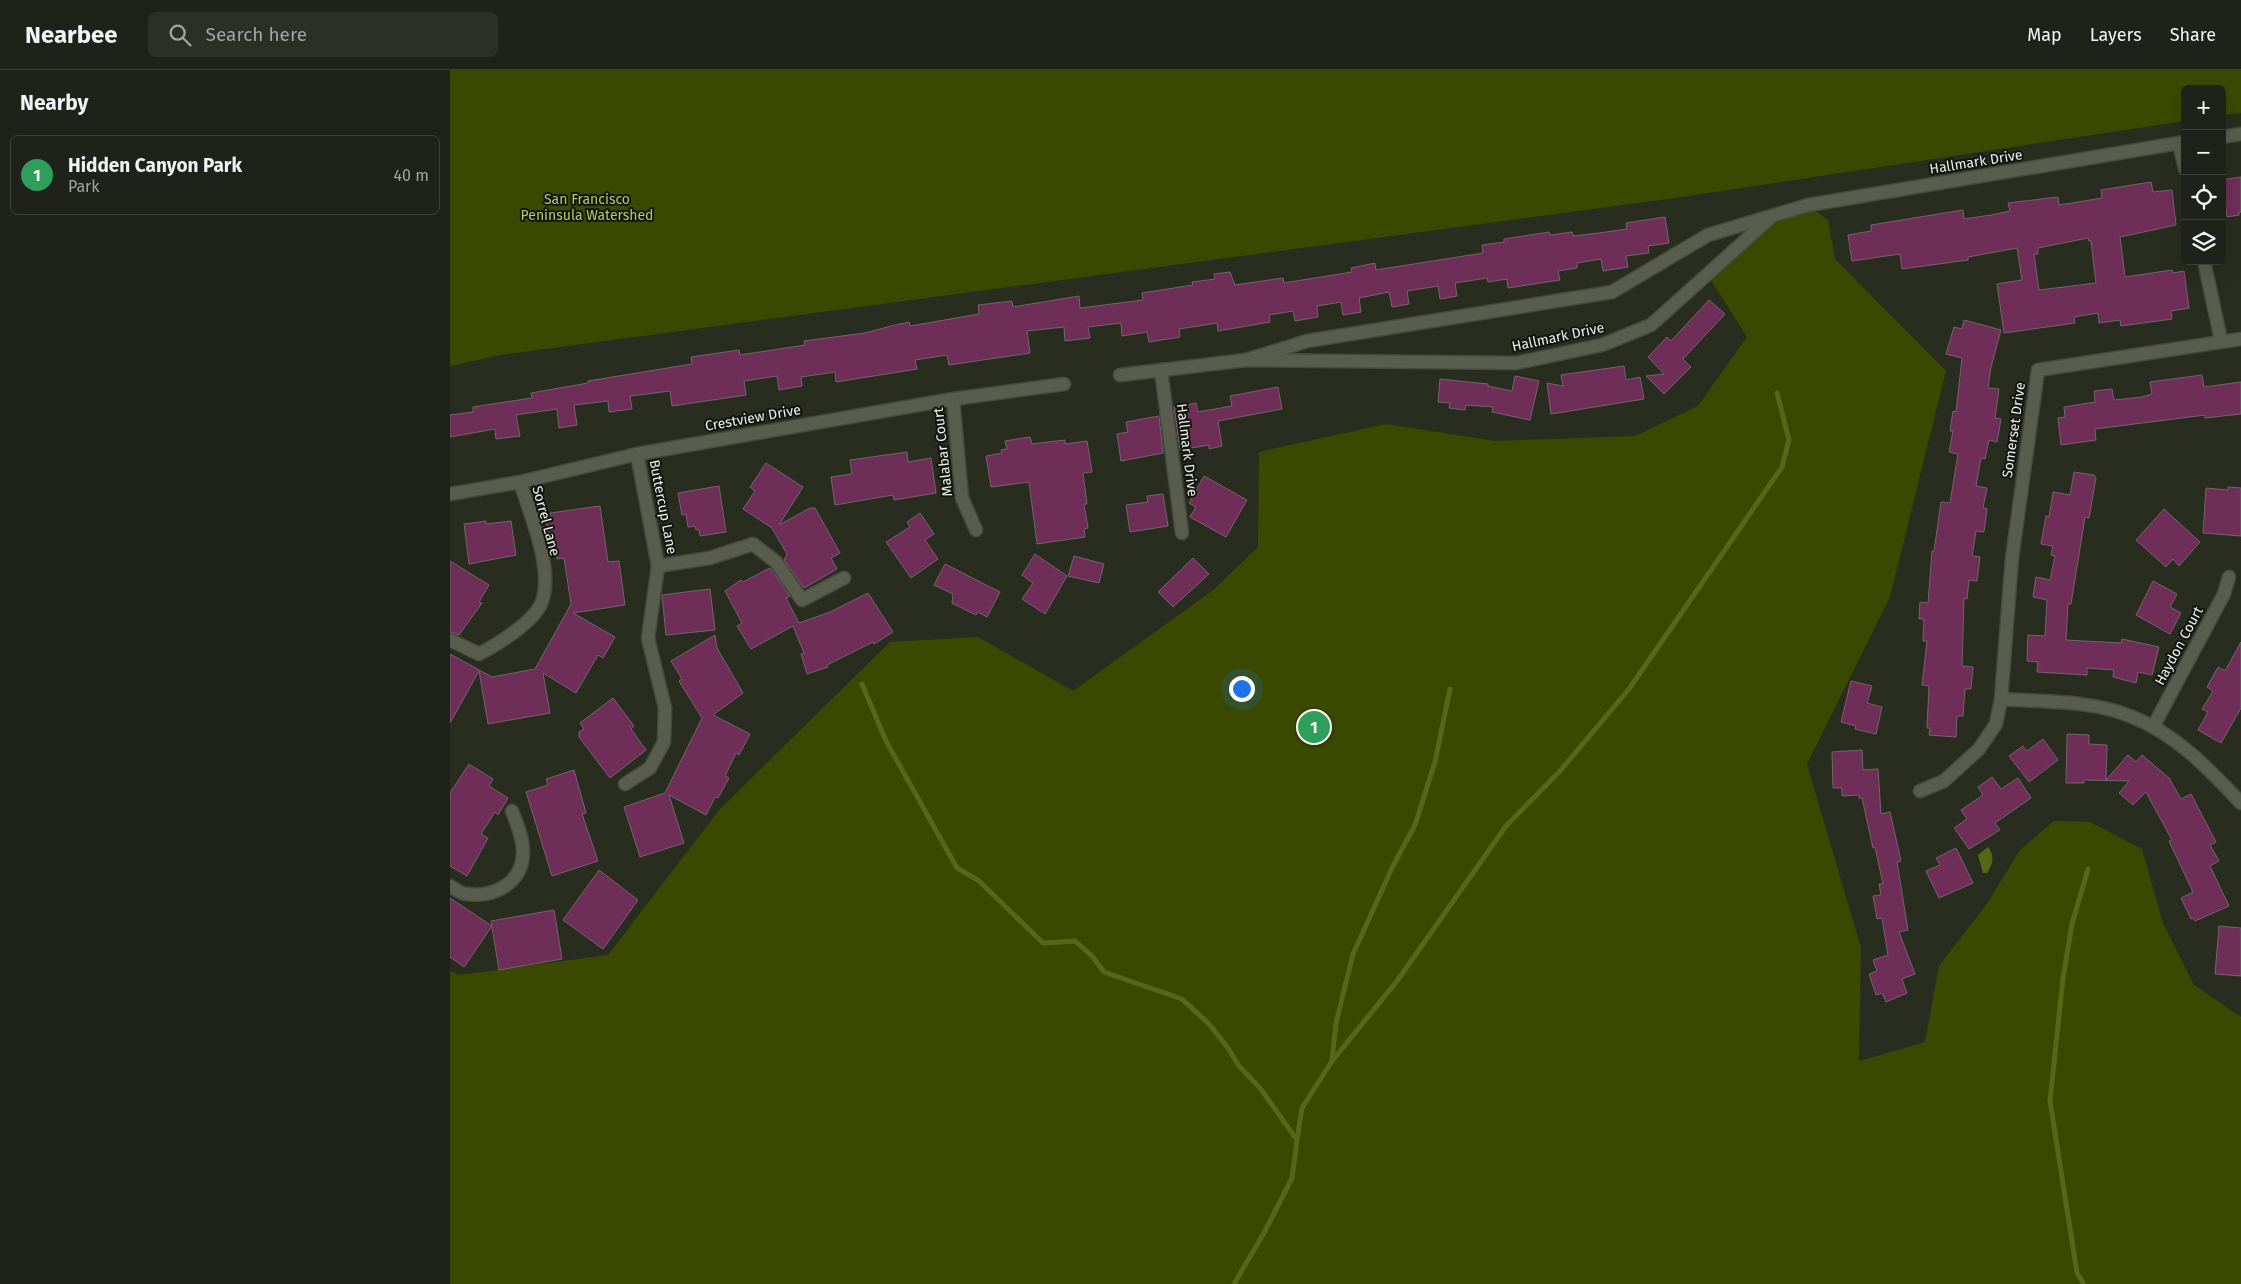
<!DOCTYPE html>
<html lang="en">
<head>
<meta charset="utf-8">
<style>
  body { margin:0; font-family:"Fira Sans",sans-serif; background:#2c2f25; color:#f1f3f6 }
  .controls { position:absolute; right:15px; top:15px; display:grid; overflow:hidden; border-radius:8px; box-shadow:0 5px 20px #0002 }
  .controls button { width:45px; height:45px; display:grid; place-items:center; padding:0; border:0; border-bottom:1px solid #3c3f37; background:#1f2218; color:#f1f3f6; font:25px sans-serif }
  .you { position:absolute; left:791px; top:618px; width:18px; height:18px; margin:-12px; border:4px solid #fff; border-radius:50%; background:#1a73e8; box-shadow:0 0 0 8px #1a73e833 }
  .badge { display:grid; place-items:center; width:32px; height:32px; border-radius:50%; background:#ea580c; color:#fff; font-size:16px; font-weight:700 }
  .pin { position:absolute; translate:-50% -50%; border:2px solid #fff; box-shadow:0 1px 5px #0006 }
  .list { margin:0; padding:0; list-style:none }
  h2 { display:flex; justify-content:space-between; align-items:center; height:65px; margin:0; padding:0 20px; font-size:21px }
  h2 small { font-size:16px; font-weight:400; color:#a1a4a2 }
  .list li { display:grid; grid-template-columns:32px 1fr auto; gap:15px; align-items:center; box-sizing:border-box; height:80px; margin:0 10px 10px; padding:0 10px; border:1px solid #3c3f37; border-radius:8px }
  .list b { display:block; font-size:19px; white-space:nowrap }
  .list p { margin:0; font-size:16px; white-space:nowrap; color:#a1a4a2 }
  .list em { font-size:16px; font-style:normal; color:#a1a4a2 }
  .icon { flex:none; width:28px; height:28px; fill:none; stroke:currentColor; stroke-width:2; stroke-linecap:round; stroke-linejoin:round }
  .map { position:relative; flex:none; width:1791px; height:1214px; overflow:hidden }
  header { display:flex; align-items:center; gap:30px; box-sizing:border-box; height:70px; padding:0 25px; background:#1f2218; border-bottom:1px solid #3c3f37 }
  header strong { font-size:24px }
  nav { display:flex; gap:28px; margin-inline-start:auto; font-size:18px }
  .search { width:350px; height:45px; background:#2c2f25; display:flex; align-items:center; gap:12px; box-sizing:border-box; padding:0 18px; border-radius:8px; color:#a1a4a2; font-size:19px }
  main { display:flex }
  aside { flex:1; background:#1f2218 }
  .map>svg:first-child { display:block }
</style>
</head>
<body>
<header>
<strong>Nearbee</strong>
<div class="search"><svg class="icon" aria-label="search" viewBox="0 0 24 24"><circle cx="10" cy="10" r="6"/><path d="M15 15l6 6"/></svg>Search here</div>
<nav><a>Map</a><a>Layers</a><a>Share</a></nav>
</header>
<main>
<aside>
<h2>Nearby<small></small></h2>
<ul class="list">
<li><span class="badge" style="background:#2e9e5b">1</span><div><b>Hidden Canyon Park</b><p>Park</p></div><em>40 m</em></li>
</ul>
</aside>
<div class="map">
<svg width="1791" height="1214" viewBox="0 0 1791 1214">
  <rect width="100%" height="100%" fill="#292d20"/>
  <g fill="#3b4900">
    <polygon points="0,0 1791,0 1791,43 1772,45 1772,19 1735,19 1735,51 1225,128 51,285 0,296"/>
    <polygon points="1358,135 1378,150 1385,189 1496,301 1440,527 1357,694 1411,878 1409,991 1475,972 1489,896 1539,831 1569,781 1604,751 1640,752 1692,779 1713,853 1744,915 1791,947 1791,1214 0,1214 0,901 9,905 158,885 270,739 440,572 528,567 623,621 762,521 808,477 809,382 936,354 1045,371 1185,366 1248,336 1297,267 1257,204 1322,146"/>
  </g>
  <path fill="#566815" d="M1538 777C1545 786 1543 794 1537 803H1533L1528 785Z"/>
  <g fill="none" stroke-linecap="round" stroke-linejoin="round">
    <g stroke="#566815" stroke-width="5">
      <polyline points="412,614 436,671 507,798 528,810 593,873 625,871 642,886 654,902 732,929 759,954 778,978 789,996 810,1018 847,1070 842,1108 815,1161 784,1214"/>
      <polyline points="882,990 886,953 903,884 943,796 965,755 985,692 1000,619"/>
      <polyline points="847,1070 852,1038 882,991 947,911 1056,756 1110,701 1179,619 1332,397 1339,370 1327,323"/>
      <polyline points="1634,1214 1627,1203 1600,1031 1613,908 1622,854 1638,799"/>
    </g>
  </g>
  <g fill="#6e2e58" stroke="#73646d" fill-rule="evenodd">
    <polygon points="1791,107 1791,142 1789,142 1789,145 1777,147 1772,110"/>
    <path d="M1701 112 1703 122 1722 120 1726 155 1670 167 1675 207 1722 200 1723 203 1734 201 1739 238 1721 241 1722 249 1671 256 1670 250 1649 253 1648 243 1624 247 1625 253 1554 263 1547 214 1572 210 1567 178 1518 187V190L1452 199 1450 184 1402 191 1398 165 1421 161V155L1513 140 1514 149 1541 145 1560 141 1558 133 1608 127 1609 135 1634 131 1652 128 1651 120ZM1638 168 1639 171H1641L1646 213 1589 220 1584 184H1588V178Z"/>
    <polygon points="1215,147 1219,173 1198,176 1199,183 1176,186 1178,197 1153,201 1151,189 1127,193 1127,198 1108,201 1110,210 1058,218 1057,209 1038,212 1037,208 1005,213 1007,226 990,229 988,216 957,221 959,234 942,237 939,222 909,228 911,242 893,245 891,232 867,236 868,247 845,251 843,241 819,245 820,252 768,261 767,253 729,259 730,267 699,272 697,262 672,266 671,253 638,257 640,268 615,271 614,257 577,261 580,283 499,295 497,285 465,290 467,299 386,312 385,302 351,307 352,316 329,320 327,306 294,311 296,325 222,336 220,321 180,326 182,339 159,342 158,331 124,335 127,355 109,358 107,339 66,345 70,366 46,369 45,359 0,367 0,345 23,342 23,337 82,328 81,323 138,313 138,311 242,294 241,287 289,280 290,285 355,275 354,271 415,263 445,255 459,252 460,256 529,244 528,235 562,231 563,237 629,226 630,238 693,230 692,223 743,215 742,212 765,209 764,204 780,202 785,215 833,208 834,213 902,202 901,198 925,193 926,200 1033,183 1032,175 1054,172 1054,169 1099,162 1100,165 1122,162 1123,166 1149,163 1177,159 1176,153"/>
    <polygon points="1259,230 1275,244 1233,289 1241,297 1214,324 1196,306 1214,304 1198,287 1217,267 1221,271"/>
    <polygon points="1514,250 1551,260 1541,297 1538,318 1549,319 1545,348 1551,349 1547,372 1539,370 1535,389 1531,388 1526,416 1537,418 1533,438 1537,439 1534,462 1526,461 1522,486 1530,487 1527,511 1519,510 1517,529 1514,528 1512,596 1523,597 1521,619 1515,619 1513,646 1507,646 1506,667 1479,665 1480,658 1477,658 1479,616 1472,615 1477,571 1473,571 1474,549 1469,549 1470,532 1478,533 1482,481 1484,481 1491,432 1500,433 1508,384 1499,382 1503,361 1500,361 1503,341 1506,342 1512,288 1496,284 1504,257 1512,259"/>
    <polygon points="1174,296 1176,310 1190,307 1194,329 1101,344 1097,313 1113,316 1111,305"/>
    <polygon points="1752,305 1754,317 1791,312 1791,344 1755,348 1755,345 1645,359 1646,370 1611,375 1608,348 1615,347 1614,337 1645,332 1644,321 1662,319 1664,330 1692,327 1702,324 1700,312"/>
    <polygon points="1065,306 1089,311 1080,350 1042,342 1043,337 1016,335 1015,340 999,338 1000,333 988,332 990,309 1038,314 1038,316 1062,321"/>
    <polygon points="828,317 832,339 768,351 772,376 759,379 759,375 730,380 724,337 746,333 748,342 782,336 780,326"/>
    <polygon points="709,346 713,383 671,391 667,364 678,362 676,352"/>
    <polygon points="580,367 582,374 615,370 615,374 637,371 642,402 633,403 637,434 634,434 638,458 634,459 635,467 587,474 579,412 541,417 536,386 552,383 551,380 557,379 555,371"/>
    <polygon points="457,382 458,392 481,388 486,423 444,430 443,425 385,435 381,407 402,404 400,390"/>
    <polygon points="316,393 353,417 329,455 360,438 365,438 390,483 381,488 387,499 354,518 334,490 337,484 322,458 293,439 305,421 300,417"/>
    <polygon points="1624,402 1644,405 1646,408 1639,448 1635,447 1621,534 1618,534 1616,570 1671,573 1672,569 1709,577 1702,605 1688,602 1686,613 1663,607 1664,600 1637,598 1637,605 1587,602 1588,592 1577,591 1578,565 1595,566 1597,530 1583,527 1586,507 1600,510 1605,486 1601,485 1603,476 1591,474 1596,446 1599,447 1603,422 1620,425"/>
    <polygon points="754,406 797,430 776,467 740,447 746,437 739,433"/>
    <polygon points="269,416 276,462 250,466 249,459 246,460 245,456 238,457 236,444 232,445 228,423"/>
    <polygon points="1778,417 1791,418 1791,466 1753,463 1756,418 1778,420"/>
    <polygon points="713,424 718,456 680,462 676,435 698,432 697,426"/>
    <polygon points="150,436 158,492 169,491 175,535 123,543 165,567 153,588 148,585 126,623 93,603 100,643 38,654 29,601 0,653 0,584 42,607 85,599 121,534 114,488 107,489 106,484 101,484 96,449 101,448 100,443"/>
    <polygon points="1714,439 1750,472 1729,496 1723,489 1716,497 1686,470"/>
    <polygon points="470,443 484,464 475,470 488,489 461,508 436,472 460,457 457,452"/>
    <polygon points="36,451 36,454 61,451 66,485 19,494 14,454"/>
    <polygon points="585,484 617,506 595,544 572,529 583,513 572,505"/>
    <polygon points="624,486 654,494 649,513 618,506"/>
    <polygon points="743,488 759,504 723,537 708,522"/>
    <polygon points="0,491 39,515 29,532 32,533 9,565 0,562"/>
    <polygon points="495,494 550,522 537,547 528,542 526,545 502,533 503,524 484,515"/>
    <polygon points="320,498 340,526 336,528 349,553 380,542 418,523 443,562 424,574 423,572 377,595 378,597 357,604 351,584 354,583 343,556 301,579 287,556 292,553 275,521 291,510 293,512"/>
    <polygon points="1703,511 1727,524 1720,537 1731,543 1720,564 1686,545"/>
    <polygon points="260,519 265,560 216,565 212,525"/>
    <polygon points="265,565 267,578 293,623 263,645 300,664 289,685 286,683 275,706 279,708 268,728 265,727 256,745 219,725 234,773 190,787 174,737 215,723 252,648 229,611 232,609 221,591"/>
    <polygon points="1791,572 1791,638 1771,673 1748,660 1758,642 1752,639 1763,621 1757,617 1768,597 1775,601"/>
    <polygon points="1401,611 1422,616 1417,633 1432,637 1426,664 1405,659 1406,656 1391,652"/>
    <polygon points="163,628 184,656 181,659 196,680 160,708 129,667 129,662 134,659 130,653"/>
    <polygon points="1617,664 1639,665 1639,674 1657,675 1656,710 1678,685 1686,692 1692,685 1719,708 1731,729 1741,724 1766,772 1760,775 1769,791 1760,796 1779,836 1745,851 1743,848 1741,849 1731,828 1743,822 1719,771 1722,770 1696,722 1683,735 1669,723 1679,711 1634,710 1634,713 1616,713"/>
    <polygon points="1593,669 1608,690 1579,712 1559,686 1573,676 1577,681"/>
    <polygon points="1412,680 1413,700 1428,699 1431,744 1440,742 1451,791 1447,792 1458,860 1449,862 1465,904 1452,909 1457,923 1436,932 1432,923 1426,925 1419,904 1427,901 1423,890 1438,885 1432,848 1427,849 1423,826 1431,825 1429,814 1433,814 1425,777 1423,778 1412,728 1409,728 1409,725 1392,726 1392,718 1383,718 1382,682"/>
    <polygon points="19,694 43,709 39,716 58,728 48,745 45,742 31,764 38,768 17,806 0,796 0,723"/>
    <polygon points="124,700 136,743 132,744 148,791 102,806 76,722 98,715 96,709"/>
    <polygon points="1542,707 1551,719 1568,708 1581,728 1545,753 1550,760 1519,779 1504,758 1517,749 1511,740 1533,725 1528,717"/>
    <polygon points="1506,778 1523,813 1489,828 1476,801 1490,795 1486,788"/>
    <polygon points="149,800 188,830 153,879 113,850"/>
    <polygon points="0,828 42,856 14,897 0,887"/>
    <polygon points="104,840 112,889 49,900 41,851"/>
    <polygon points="1769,856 1791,858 1791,906 1765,904"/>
  </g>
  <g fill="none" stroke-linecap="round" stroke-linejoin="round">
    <defs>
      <g id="street">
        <polyline points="1772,67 1791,64"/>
        <polyline points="1729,73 1735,99"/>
        <polyline points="1754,191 1771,270"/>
        <polyline points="796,290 857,271 1162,222 1258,165 1358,135 1735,72"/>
        <polyline points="711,300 732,463"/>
        <polyline points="670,305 796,290 1066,293 1152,275 1201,255 1320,148"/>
        <polyline points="503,329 512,428 526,460"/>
        <polyline points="0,424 70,412 187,384 503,329 614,314"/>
        <polyline points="208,496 260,488 303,474 326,492 352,530 394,508"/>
        <path d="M0 570 29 584C47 575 83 552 91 534 105 502 80 444 70 412"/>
        <path d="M1551 629C1593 632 1640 630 1680 646 1725 663 1759 699 1791 733"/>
        <polyline points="1703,657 1774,524 1779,507"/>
        <polyline points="175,714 200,698 214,672 215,638 198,568 208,496 187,384"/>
        <polyline points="1470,721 1494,711 1529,679 1546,654 1551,629 1562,488 1588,300 1791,269"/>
        <path d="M0 816C5 819 11 824 17 824 45 828 73 812 73 782 73 768 67 754 62 741"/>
      </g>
    </defs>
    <use href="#street" stroke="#474a3f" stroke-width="15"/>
    <use href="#street" stroke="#595d4e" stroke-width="12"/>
  </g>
  <g text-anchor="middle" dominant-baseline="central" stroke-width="4" stroke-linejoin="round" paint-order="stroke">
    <g font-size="14" fill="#eef0e8" stroke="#13150f">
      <text transform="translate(1526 92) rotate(-9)">Hallmark Drive</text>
      <text transform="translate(1108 267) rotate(-12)">Hallmark Drive</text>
      <text transform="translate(303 348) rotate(-10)">Crestview Drive</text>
      <text transform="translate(1564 360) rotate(-82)">Somerset Drive</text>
      <text transform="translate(737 380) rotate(83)">Hallmark Drive</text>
      <text transform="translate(493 382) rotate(-96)">Malabar Court</text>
      <text transform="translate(213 437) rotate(79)">Buttercup Lane</text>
      <text transform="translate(96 451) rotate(75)">Sorrel Lane</text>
      <text transform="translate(1729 576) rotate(-62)">Haydon Court</text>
    </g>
    <g font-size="14" fill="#b2cd63" stroke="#13150f">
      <text x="137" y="129">San Francisco<tspan x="137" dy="16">Peninsula Watershed</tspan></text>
    </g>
  </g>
</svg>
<div class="controls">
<button>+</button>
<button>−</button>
<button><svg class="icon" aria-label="locate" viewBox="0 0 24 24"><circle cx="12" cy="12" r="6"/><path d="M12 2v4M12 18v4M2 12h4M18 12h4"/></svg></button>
<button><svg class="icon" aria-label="layers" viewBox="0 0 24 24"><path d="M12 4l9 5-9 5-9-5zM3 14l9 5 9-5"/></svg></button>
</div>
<div class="you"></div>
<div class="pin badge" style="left:864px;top:657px;background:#2e9e5b">1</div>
</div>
</main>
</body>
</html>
